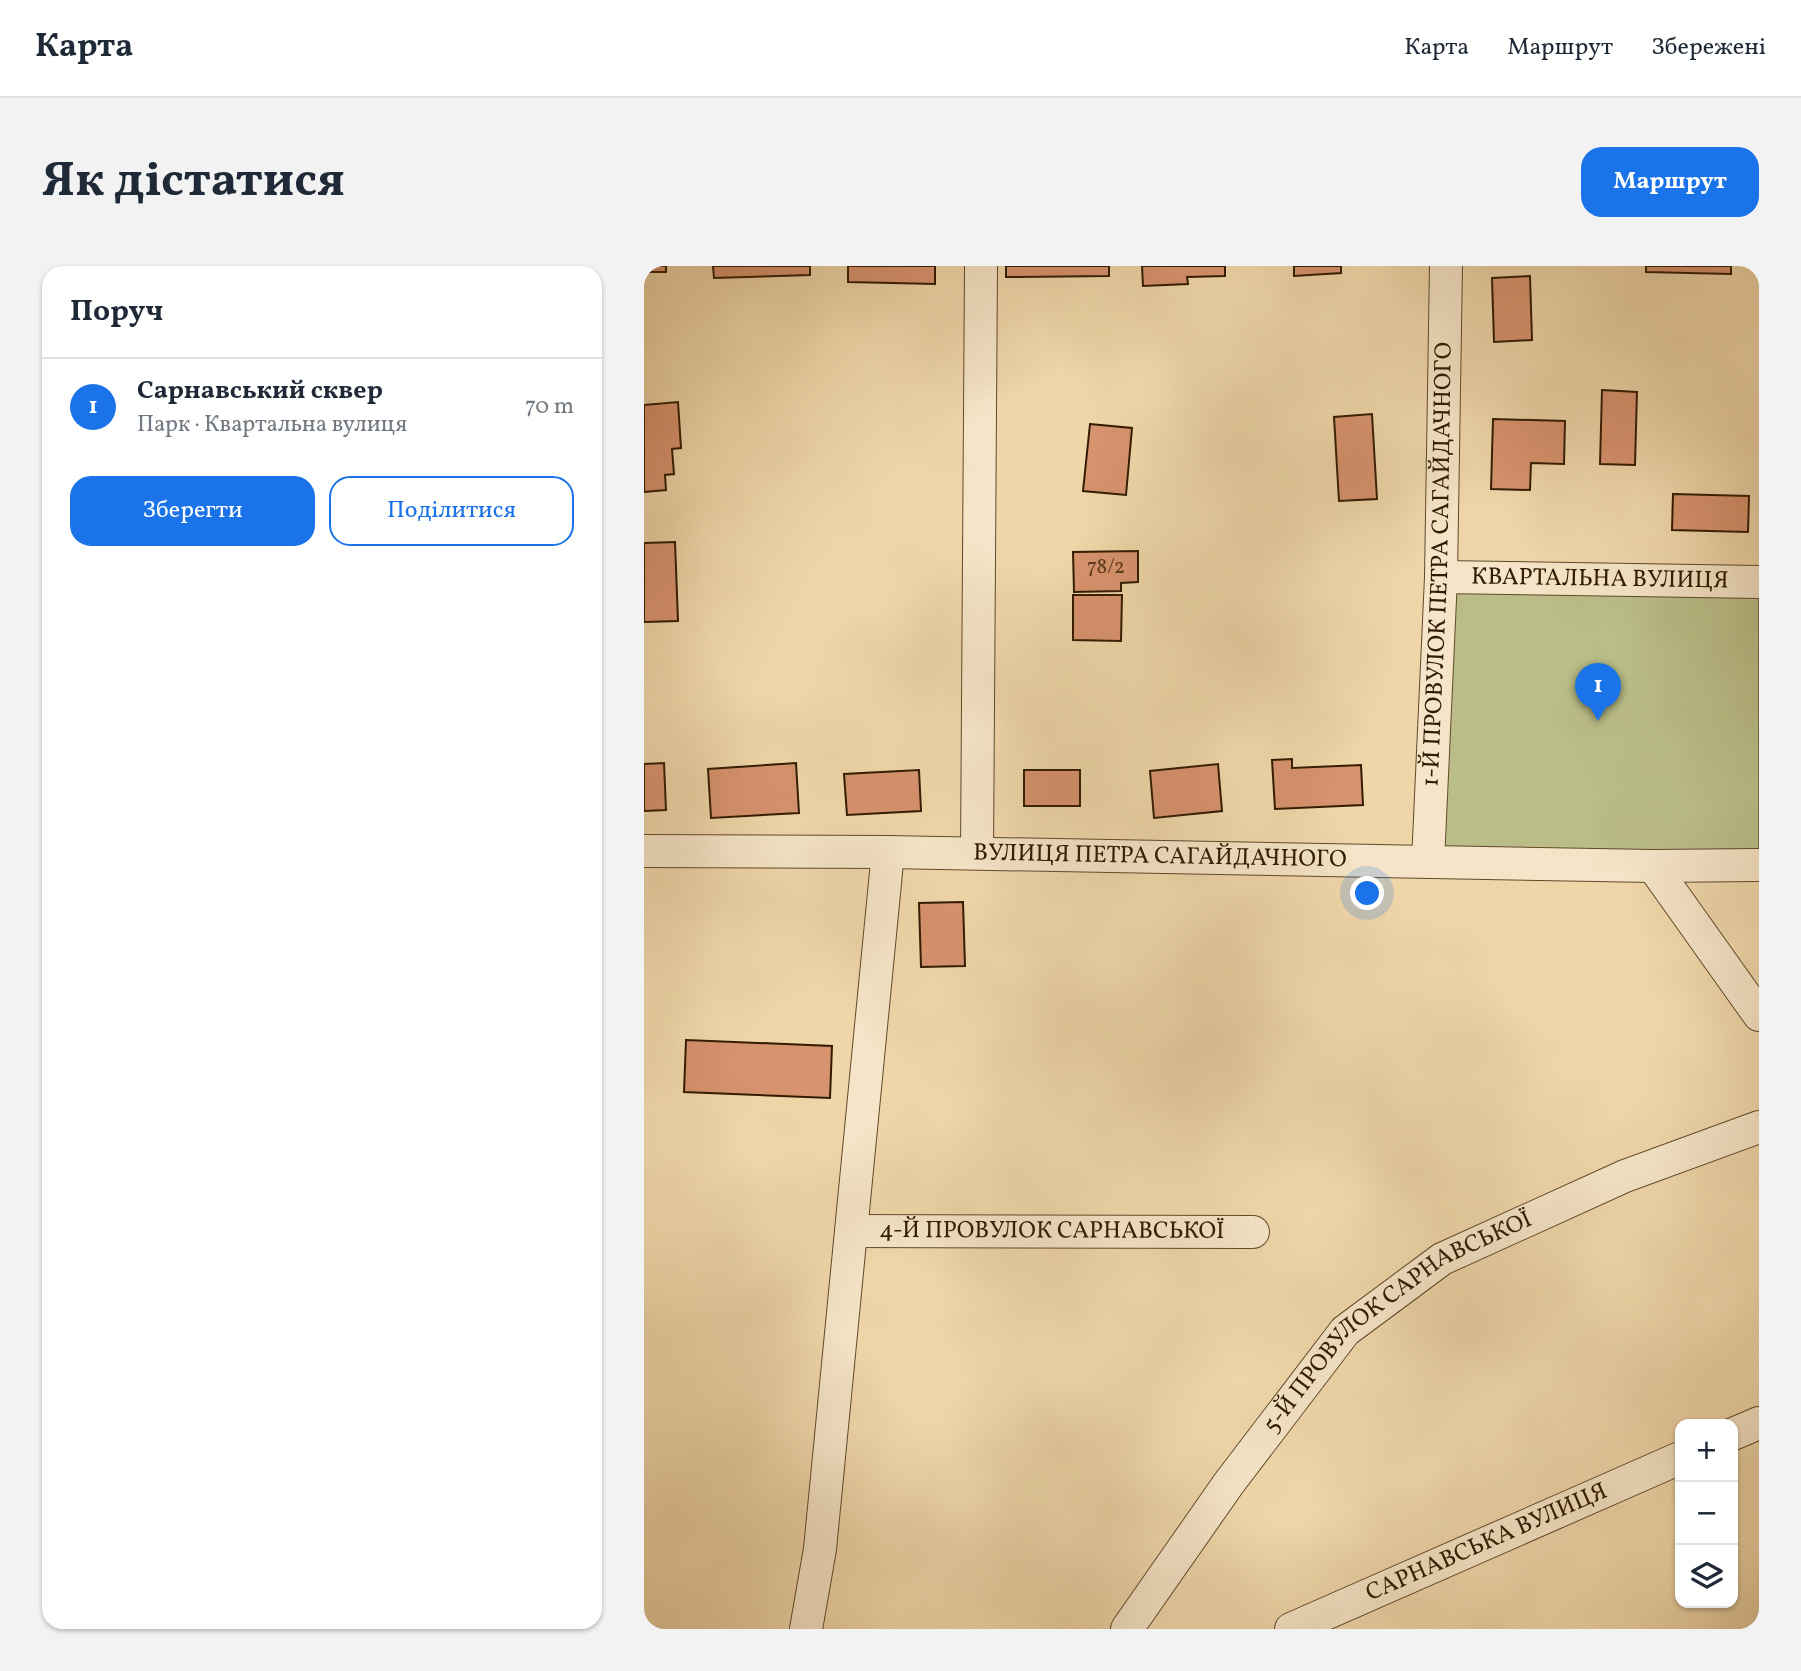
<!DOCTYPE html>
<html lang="uk">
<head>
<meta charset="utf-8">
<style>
  body { margin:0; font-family:Vollkorn,serif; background:#f2f2f3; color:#1f2937 }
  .controls { position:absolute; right:21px; bottom:21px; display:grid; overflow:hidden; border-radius:14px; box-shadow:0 2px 5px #0004 }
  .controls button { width:63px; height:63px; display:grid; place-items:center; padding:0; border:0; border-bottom:2px solid #e0e1e3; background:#fff; color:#1f2937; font:35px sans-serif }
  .you { position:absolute; left:724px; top:628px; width:24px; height:24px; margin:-18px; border:5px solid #fff; border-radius:50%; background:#1a73e8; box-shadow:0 0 0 10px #1a73e833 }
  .badge { display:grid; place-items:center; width:46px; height:46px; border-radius:50%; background:#1a73e8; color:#fff; font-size:23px; font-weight:700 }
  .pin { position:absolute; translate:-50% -58px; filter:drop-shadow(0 2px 4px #0008) }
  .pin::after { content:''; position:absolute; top:37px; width:24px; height:21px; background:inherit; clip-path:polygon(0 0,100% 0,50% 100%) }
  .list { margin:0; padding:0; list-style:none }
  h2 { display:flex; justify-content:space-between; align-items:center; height:91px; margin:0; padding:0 28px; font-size:30px }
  h2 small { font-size:23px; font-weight:400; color:#747a83 }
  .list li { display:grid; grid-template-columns:46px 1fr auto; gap:21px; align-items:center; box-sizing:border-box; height:98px; padding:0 28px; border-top:2px solid #e0e1e3 }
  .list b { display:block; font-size:26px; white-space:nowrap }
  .list p { margin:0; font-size:23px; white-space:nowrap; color:#747a83 }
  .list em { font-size:23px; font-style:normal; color:#747a83 }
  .actions { display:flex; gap:14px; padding:21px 28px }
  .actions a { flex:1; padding:16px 0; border:2px solid #1a73e8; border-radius:21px; text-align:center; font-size:24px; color:#1a73e8 }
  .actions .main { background:#1a73e8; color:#fff }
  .icon { flex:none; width:38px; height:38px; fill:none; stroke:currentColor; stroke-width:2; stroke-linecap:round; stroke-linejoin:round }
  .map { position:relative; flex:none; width:1115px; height:1363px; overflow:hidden; border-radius:21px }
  header { display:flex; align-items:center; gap:42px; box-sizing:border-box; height:98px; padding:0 35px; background:#fff; border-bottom:2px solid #e0e1e3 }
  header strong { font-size:33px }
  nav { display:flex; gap:38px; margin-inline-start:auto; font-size:24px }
  .intro { display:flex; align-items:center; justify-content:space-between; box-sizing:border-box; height:168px; padding:0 42px }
  h1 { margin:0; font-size:49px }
  .button { padding:18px 32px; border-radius:21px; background:#1a73e8; color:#fff; font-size:24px; font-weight:700 }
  main { display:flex; gap:42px; padding:0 42px }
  aside { flex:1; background:#fff; border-radius:21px; box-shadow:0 2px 5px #0004 }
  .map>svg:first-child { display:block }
</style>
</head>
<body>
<header>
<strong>Карта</strong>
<nav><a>Карта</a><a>Маршрут</a><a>Збережені</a></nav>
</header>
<div class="intro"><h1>Як дістатися</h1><a class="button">Маршрут</a></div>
<main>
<aside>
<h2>Поруч<small></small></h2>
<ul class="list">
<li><span class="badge">1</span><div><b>Сарнавський сквер</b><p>Парк · Квартальна вулиця</p></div><em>70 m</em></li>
</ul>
<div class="actions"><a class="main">Зберегти</a><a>Поділитися</a></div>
</aside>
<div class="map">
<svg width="1115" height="1363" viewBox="0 0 1115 1363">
  <rect width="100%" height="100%" fill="#efd6a9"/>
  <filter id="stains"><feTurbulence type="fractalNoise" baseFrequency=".00286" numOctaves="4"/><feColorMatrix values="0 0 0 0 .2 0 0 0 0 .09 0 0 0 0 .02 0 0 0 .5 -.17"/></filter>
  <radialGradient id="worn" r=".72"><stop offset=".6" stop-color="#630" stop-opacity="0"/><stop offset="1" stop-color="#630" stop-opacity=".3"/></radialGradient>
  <polygon fill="#babd87" stroke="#766c44" stroke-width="2" points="800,316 1115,319 1115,592 788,591"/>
  <g fill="#d7926e" stroke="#311c01" stroke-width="2">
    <rect x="0" y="0" width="22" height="6"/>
    <polygon points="69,0 166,0 166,9 70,12"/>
    <polygon points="204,0 291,0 291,18 204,16"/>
    <polygon points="362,0 465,0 465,10 362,11"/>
    <polygon points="498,0 581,0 581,10 543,11 544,18 499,20"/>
    <polygon points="650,0 697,0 697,7 650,10"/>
    <polygon points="1002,0 1087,0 1087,8 1002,6"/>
    <polygon points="886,10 888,74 850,76 848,12"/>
    <polygon points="958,124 993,126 991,199 956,198"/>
    <polygon points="34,136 37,182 28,183 30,208 21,209 22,224 0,226 0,139"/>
    <polygon points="728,148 733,233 695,235 690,151"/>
    <polygon points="849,153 921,155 920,198 887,197 886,224 847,223"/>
    <polygon points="446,158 488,162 482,229 439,225"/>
    <polygon points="1029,228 1105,230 1104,266 1028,264"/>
    <polygon points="31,276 34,355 0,356 0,277"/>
    <polygon points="494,285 494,316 477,317 477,325 430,326 429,286"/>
    <polygon points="429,329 478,329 477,375 429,374"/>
    <polygon points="648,493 648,502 717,499 719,539 631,543 628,494"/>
    <polygon points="20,497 22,544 0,545 0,498"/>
    <polygon points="152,497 155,547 67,552 64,503"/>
    <polygon points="574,498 578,545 510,552 506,505"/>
    <polygon points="275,504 277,545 203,549 200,508"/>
    <rect x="380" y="504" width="56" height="36"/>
    <polygon points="319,636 321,700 277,701 275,637"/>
    <polygon points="42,774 188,780 186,832 40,826"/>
  </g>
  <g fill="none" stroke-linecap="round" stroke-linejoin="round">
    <defs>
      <g id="minor">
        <path id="s1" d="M797 311 1115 316"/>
        <path id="s2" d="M0 585 244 586 1009 600 1115 599"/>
        <polyline points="333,587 337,0"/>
        <path id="s3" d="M784 596 797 311 802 0"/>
        <polyline points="1009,600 1115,749"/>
        <path id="s4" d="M207 965 609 966"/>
        <polyline points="1089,1168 1115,1157"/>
        <polyline points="162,1363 176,1283 244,586"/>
        <path id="s5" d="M483 1363 585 1217 701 1065 798 993 981 910 1115 861"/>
        <path id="s6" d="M647 1363 1036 1192"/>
      </g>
    </defs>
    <use href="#minor" stroke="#604a2b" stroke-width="34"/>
    <use href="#minor" stroke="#f5e4c7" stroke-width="32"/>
  </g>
  <g text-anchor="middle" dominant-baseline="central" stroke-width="6" stroke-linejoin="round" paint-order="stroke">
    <g font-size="21" fill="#5a3a1c">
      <text x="462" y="301">78/2</text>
    </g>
    <g font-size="24" fill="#311c01" stroke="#f5e4c7">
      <text stroke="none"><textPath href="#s3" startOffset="298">1-Й ПРОВУЛОК ПЕТРА САГАЙДАЧНОГО</textPath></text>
      <text stroke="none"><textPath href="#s1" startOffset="159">КВАРТАЛЬНА ВУЛИЦЯ</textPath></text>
      <text stroke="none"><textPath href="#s2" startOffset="516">ВУЛИЦЯ ПЕТРА САГАЙДАЧНОГО</textPath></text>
      <text stroke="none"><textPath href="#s4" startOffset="201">4-Й ПРОВУЛОК САРНАВСЬКОЇ</textPath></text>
      <text stroke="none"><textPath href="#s5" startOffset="416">5-Й ПРОВУЛОК САРНАВСЬКОЇ</textPath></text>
      <text stroke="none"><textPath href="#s6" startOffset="214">САРНАВСЬКА ВУЛИЦЯ</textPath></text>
    </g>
  </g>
  <rect width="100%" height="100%" filter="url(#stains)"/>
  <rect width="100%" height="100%" fill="url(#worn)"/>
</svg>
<div class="controls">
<button>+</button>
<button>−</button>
<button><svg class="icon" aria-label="layers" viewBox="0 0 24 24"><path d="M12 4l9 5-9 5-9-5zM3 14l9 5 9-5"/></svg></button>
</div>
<div class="you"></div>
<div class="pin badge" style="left:954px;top:455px">1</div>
</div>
</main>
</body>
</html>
